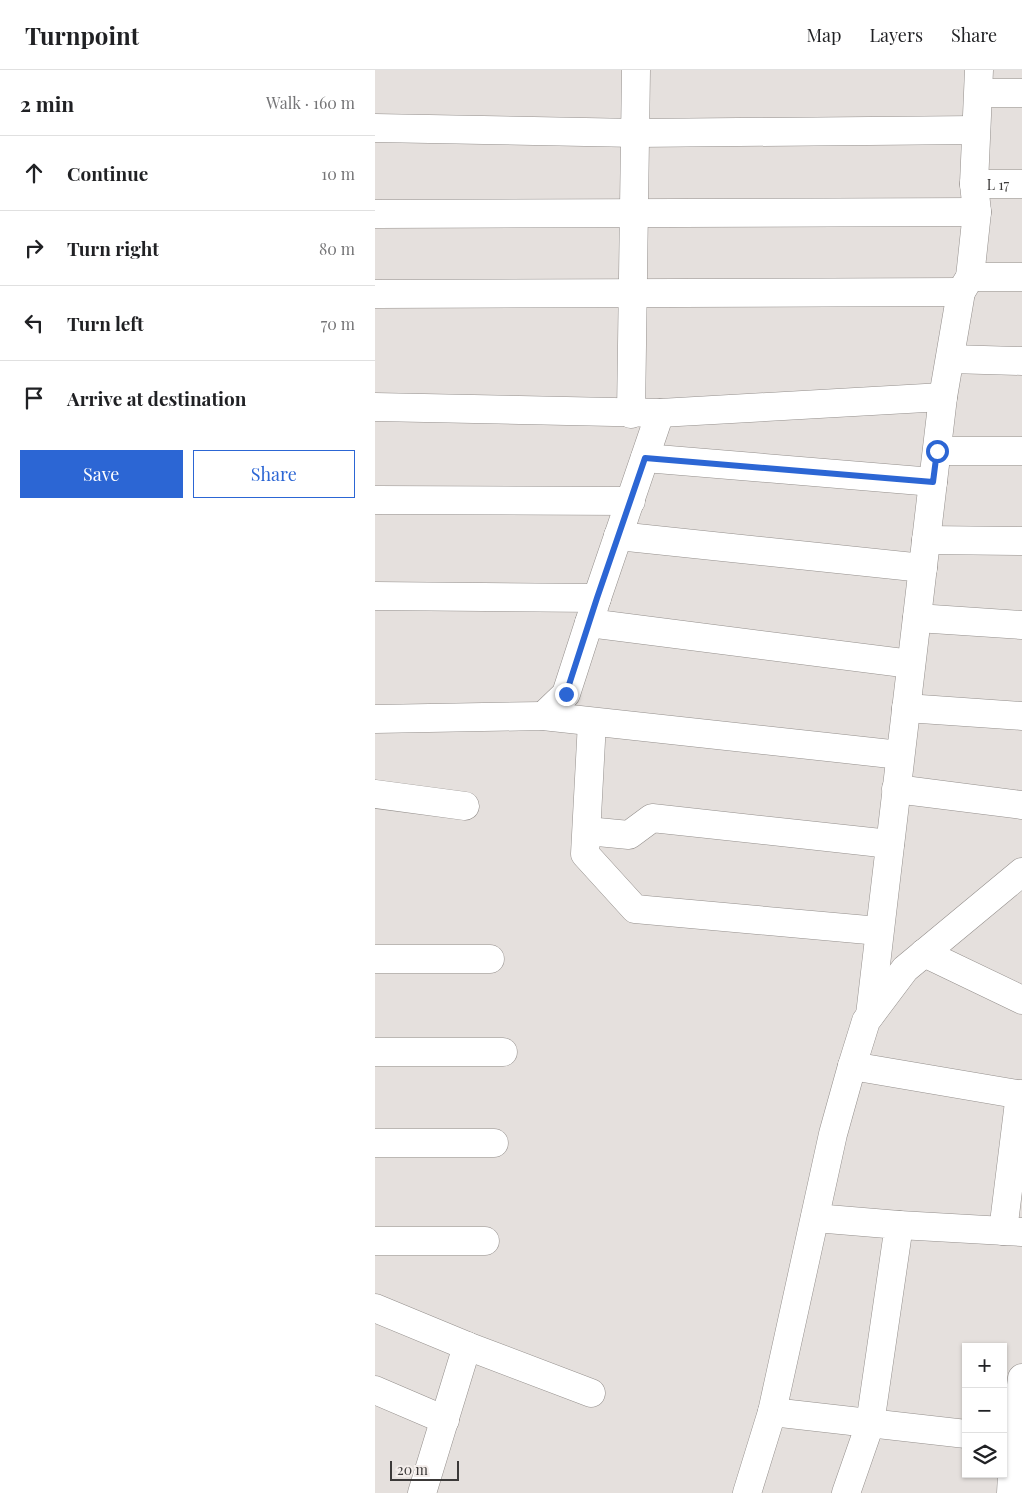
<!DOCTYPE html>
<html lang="en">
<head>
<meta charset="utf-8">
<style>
  body { margin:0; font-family:"Playfair Display",serif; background:#f2f2f2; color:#202124 }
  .controls { position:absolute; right:15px; bottom:15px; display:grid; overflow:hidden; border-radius:0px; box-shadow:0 1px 4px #0004 }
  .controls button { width:45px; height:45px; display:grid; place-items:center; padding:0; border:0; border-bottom:1px solid #e0e0e0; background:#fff; color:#202124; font:25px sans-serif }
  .scale { position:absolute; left:15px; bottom:12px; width:69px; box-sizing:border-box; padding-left:5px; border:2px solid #3b3938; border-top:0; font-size:14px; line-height:18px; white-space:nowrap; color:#3b3938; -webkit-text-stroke:4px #f3edea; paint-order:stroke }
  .stop { position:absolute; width:15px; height:15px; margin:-11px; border:4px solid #2c66d4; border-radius:50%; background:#fff }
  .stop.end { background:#2c66d4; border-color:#fff; box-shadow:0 1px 5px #0008 }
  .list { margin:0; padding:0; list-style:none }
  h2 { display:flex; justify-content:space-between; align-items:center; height:65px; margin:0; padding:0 20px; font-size:21px }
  h2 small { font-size:16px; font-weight:400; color:#757577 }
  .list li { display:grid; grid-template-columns:32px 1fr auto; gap:15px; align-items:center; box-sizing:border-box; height:75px; padding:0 20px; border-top:1px solid #e0e0e0 }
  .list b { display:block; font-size:19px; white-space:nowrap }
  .list em { font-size:16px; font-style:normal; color:#757577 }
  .actions { display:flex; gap:10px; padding:15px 20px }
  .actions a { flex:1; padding:11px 0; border:1px solid #2c66d4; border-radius:0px; text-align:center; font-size:18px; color:#2c66d4 }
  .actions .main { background:#2c66d4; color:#fff }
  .icon { flex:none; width:28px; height:28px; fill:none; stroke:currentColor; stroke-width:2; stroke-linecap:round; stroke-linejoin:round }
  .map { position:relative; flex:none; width:647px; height:1423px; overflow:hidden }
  header { display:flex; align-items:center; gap:30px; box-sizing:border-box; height:70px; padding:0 25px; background:#fff; border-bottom:1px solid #e0e0e0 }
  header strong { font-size:24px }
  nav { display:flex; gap:28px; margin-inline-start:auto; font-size:18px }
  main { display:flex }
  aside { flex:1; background:#fff }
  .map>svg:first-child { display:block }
</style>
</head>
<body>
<header>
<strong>Turnpoint</strong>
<nav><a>Map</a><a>Layers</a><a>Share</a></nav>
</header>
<main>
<aside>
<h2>2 min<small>Walk · 160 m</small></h2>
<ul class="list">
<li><svg class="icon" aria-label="ahead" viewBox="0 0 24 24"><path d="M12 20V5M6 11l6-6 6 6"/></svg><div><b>Continue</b></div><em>10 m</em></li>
<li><svg class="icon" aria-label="right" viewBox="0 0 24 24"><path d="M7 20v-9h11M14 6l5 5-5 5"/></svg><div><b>Turn right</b></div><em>80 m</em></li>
<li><svg class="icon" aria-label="left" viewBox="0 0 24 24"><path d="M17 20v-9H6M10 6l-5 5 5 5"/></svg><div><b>Turn left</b></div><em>70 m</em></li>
<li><svg class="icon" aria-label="arrive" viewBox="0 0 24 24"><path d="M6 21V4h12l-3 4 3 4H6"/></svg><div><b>Arrive at destination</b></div></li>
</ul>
<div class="actions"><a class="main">Save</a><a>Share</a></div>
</aside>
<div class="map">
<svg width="647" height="1423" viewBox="0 0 647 1423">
  <rect width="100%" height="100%" fill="#e5e0dd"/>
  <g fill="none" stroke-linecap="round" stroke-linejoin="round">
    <defs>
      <g id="minor">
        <polyline points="604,23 647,23"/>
        <polyline points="0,58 261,63 601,60"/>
        <path id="s1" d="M599 114H647"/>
        <polyline points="0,144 602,142"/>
        <polyline points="595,207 647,207"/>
        <polyline points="0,224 586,222"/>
        <polyline points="575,289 647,291"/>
        <polyline points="0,337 285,343 568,327"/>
        <polyline points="256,344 261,0"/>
        <polyline points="562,381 647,381"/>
        <polyline points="270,388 558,412"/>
        <polyline points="0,430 256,431"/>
        <polyline points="243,466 548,498"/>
        <polyline points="551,470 647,471"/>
        <polyline points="0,526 222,528"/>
        <polyline points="542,548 647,555"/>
        <polyline points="214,553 536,594"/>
        <polyline points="531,638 647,646"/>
        <polyline points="168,646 191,624 222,528 285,343"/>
        <polyline points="0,649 168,646 525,685"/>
        <polyline points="217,652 210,784 260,839 504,861"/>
        <polyline points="521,719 647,735"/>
        <polyline points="0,724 90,736"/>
        <polyline points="212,761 254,765 277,748 515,774"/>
        <polyline points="549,883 647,930"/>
        <polyline points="0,889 115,889"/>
        <polyline points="495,945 568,327 586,222 595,207 602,142 599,114 604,0"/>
        <polyline points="0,982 128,982"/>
        <polyline points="477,996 647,1025"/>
        <polyline points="0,1073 119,1073"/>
        <polyline points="440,1148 524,1155 495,1354 471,1423"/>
        <polyline points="524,1155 647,1162"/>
        <polyline points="628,1161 645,1024"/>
        <polyline points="0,1171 110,1171"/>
        <polyline points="0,1238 92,1276 216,1323"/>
        <polyline points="0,1320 70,1350"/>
        <polyline points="397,1342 591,1364"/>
        <polyline points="47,1423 92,1276"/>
        <polyline points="372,1423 397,1342 458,1064 477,996 491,951 530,899 647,802"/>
        <polyline points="636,1423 639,1368 647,1308"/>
      </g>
    </defs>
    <use href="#minor" stroke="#948f8c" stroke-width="29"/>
    <use href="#minor" stroke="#fff" stroke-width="28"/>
  </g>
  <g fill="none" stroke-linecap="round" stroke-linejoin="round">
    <polyline stroke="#2c66d4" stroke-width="6" points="191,624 222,528 270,388 558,412 562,381"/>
  </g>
  <g text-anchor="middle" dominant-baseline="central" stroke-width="4" stroke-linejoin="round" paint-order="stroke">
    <g font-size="14" fill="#3b3938" stroke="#f3edea">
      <text stroke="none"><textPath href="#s1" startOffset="24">L 17</textPath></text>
    </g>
  </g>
</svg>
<div class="controls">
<button>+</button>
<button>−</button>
<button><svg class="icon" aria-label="layers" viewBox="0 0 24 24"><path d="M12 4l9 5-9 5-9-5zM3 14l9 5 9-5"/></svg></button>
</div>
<div class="scale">20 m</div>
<div class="stop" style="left:562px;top:381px"></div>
<div class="stop end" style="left:191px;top:624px"></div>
</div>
</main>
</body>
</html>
